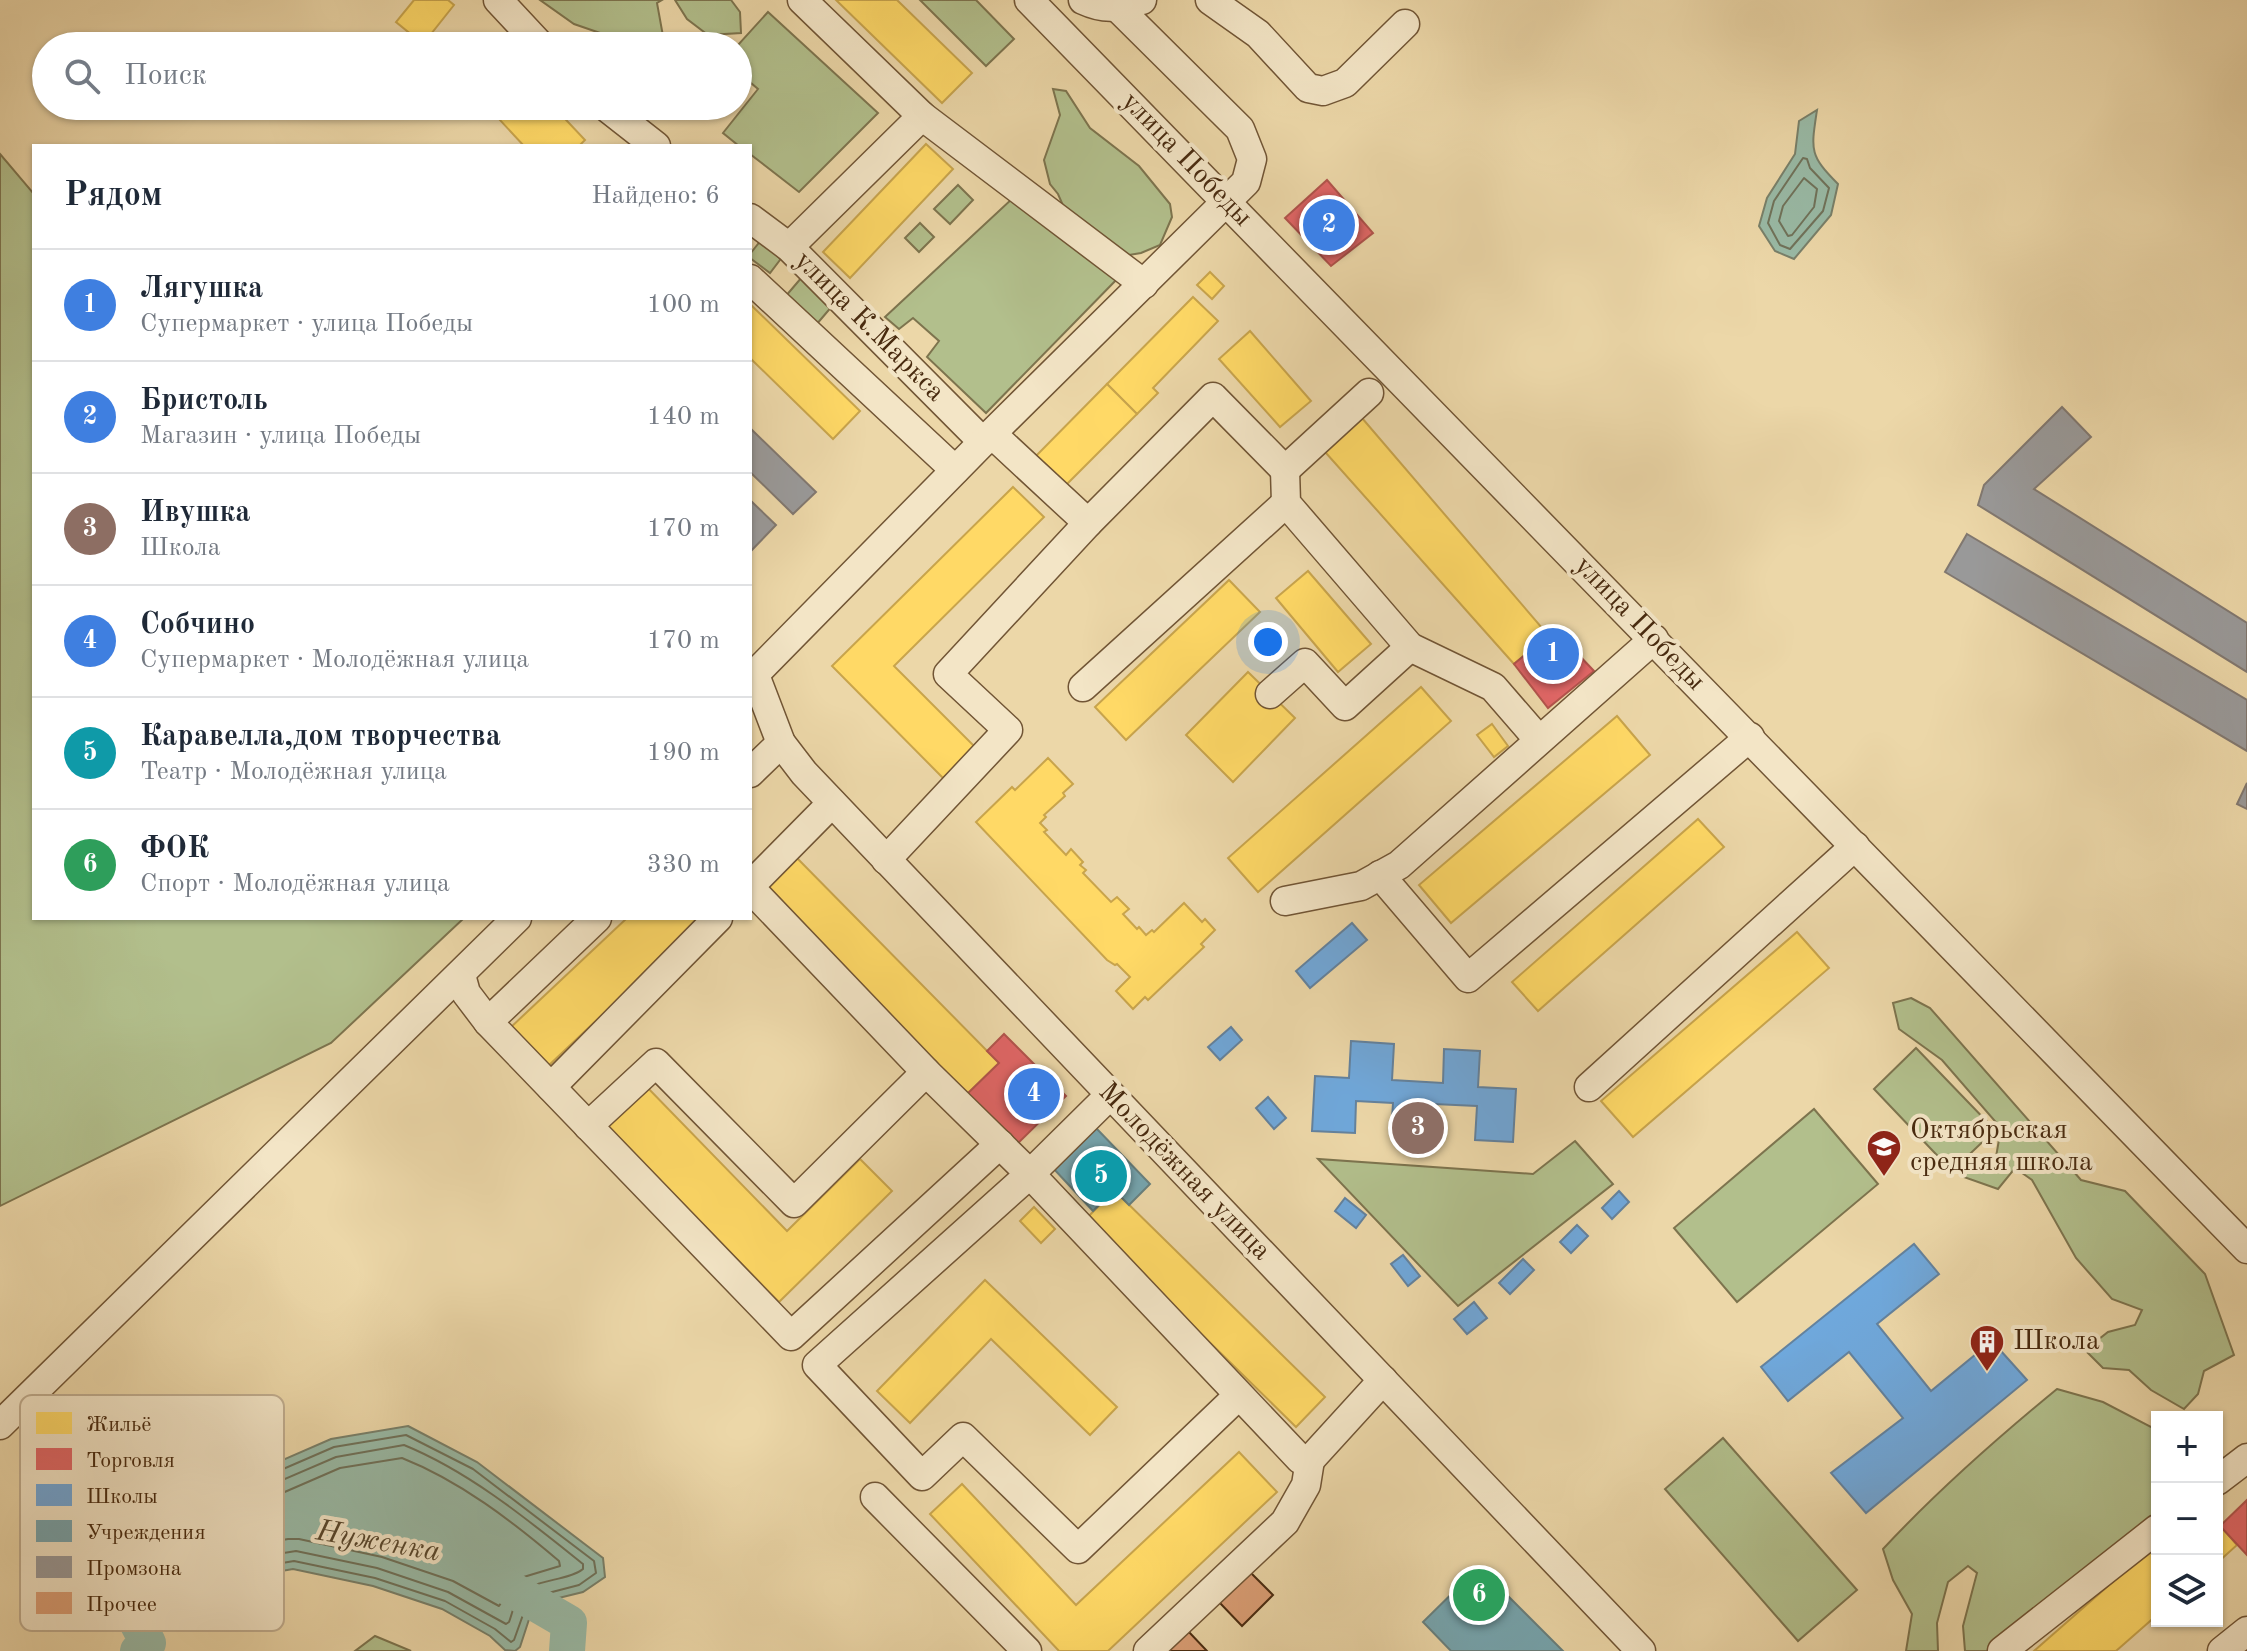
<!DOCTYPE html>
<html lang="ru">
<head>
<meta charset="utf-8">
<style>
  body { margin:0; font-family:"Old Standard TT",serif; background:#f6f6f7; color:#1f2937 }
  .controls { position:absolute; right:24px; bottom:24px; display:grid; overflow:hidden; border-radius:0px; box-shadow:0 2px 6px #0004 }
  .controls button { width:72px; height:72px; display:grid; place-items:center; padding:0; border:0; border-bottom:2px solid #e0e1e3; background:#fff; color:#1f2937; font:40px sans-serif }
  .you { position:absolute; left:1268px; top:642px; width:28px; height:28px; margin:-20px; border:6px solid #fff; border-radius:50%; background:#1a73e8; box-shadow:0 0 0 12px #1a73e833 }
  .badge { display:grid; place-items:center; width:52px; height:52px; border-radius:50%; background:#7c3aed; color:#fff; font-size:26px; font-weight:700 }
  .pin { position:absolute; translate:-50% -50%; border:4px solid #fff; box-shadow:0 2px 8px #0006 }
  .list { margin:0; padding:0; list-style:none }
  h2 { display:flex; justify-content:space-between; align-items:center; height:104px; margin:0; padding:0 32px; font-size:34px }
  h2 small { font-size:26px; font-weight:400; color:#747a83 }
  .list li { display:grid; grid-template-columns:52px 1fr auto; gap:24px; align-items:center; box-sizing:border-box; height:112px; padding:0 32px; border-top:2px solid #e0e1e3 }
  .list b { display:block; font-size:30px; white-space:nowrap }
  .list p { margin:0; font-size:26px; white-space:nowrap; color:#747a83 }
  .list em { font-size:26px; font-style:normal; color:#747a83 }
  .icon { flex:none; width:44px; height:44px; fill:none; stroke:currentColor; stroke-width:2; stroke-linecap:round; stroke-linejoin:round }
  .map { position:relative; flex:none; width:2247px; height:1651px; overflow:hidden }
  .search { position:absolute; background:#fff; box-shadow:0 2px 6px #0004; left:32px; top:32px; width:720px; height:88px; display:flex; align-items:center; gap:20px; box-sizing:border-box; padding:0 28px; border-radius:44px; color:#747a83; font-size:30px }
  .panel { position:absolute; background:#fff; box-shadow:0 2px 6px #0004; left:32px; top:144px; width:720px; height:776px; border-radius:0px }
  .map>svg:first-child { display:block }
</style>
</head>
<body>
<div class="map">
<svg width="2247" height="1651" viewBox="0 0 2247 1651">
  <rect width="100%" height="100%" fill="#ecd7a8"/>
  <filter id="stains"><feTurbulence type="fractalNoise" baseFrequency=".0025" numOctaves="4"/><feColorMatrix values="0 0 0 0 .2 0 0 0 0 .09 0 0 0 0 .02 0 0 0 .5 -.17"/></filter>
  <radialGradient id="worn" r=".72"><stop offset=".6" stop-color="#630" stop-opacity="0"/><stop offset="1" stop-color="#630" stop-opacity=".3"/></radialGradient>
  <g fill="#b2bf8c" stroke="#7d744e" stroke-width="2">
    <polygon points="540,0 662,0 657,3 663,36 632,44 574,24"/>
    <polygon points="675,0 731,0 740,12 741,33 708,35 687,19"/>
    <polygon points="920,0 976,0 1014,39 986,66"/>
    <polygon points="768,12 878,113 799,192 750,154 750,146 739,146 723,133 758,89 738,72 737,46"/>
    <polygon points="1053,89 1066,91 1090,128 1139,166 1170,204 1172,217 1160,245 1141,253 1123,256 1065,210 1058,194 1050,184 1044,160 1060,115"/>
    <polygon points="0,154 34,194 34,918 464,918 331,1043 0,1206"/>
    <polygon points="958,185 973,200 950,224 934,209"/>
    <polygon points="1014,197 1120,276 986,413 927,357 939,341 913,318 899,329 885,317"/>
    <polygon points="920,223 934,237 919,252 905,238"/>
    <polygon points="762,239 783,256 770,273 750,258 750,254"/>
    <polygon points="802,277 833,305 816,325 785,297"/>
    <polygon points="1911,998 1930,1008 2081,1180 2125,1191 2205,1274 2234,1355 2204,1371 2198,1394 2184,1409 2151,1390 2129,1370 2103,1368 2085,1350 2108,1332 2135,1325 2142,1310 2112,1299 2076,1258 2032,1180 2015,1168 1998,1189 1961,1176 1972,1159 1996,1157 2001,1128 1942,1060 1899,1029 1893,1003"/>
    <polygon points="1916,1048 1995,1130 1952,1171 1874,1089"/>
    <polygon points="1814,1109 1878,1184 1737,1302 1674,1228"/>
    <polygon points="1575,1141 1613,1184 1458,1306 1318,1159 1533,1174"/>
    <path d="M2057 1389 2103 1402 2157 1430V1516L1990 1651H1965L1963 1626 1977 1573 1968 1566 1948 1582 1937 1623 1938 1651H1906L1912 1614 1893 1580 1883 1549C1937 1491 1996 1439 2057 1389Z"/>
    <polygon points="1723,1438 1857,1590 1798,1641 1665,1489"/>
    <polygon points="375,1636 411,1651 355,1651"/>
  </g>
  <g fill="#99baa6" stroke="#79806a" stroke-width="2">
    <path d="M1817 110C1811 150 1809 155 1838 184L1831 215 1794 259 1775 251 1759 226 1767 198 1795 154 1799 121Z"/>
    <polygon points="408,1426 477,1462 603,1558 605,1577 583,1592 534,1604 520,1647 515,1651 505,1650 490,1636 442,1609 373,1586 293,1569 212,1583 149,1610 125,1600 122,1581 169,1549 239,1479 331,1439"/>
  </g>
  <g fill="#ffd966" stroke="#c8a44c" stroke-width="2">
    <polygon points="414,0 448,0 454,5 423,44 396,22"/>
    <polygon points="836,0 897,0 972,73 942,103"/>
    <polygon points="487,106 553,106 585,140 579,146 524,146"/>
    <polygon points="926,144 953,169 850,278 823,252"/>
    <polygon points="1210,272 1224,286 1212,299 1197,285"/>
    <polygon points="1193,297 1218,321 1153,388 1158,393 1137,414 1107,384"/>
    <polygon points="750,304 860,411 833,439 750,358"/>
    <polygon points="1250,331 1311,401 1280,427 1219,359"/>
    <polygon points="1107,384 1137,414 1061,490 1031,461"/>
    <polygon points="1356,411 1548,635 1514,664 1318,444"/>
    <polygon points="1013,487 1044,517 894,666 975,747 943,778 832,666"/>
    <polygon points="1308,571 1371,644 1338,672 1276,598"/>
    <polygon points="1229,580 1260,612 1126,740 1095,707"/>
    <polygon points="1248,672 1295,718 1233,782 1186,735"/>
    <polygon points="1421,687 1451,721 1258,892 1228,858"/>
    <polygon points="1617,716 1650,755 1451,923 1419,885"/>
    <polygon points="1492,724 1508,746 1494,757 1477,735"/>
    <polygon points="1048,758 1073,784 1063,793 1065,796 1044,815 1046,817 1040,823 1047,830 1044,832 1066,855 1071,849 1083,862 1080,865 1086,870 1083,873 1111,902 1117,897 1129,909 1123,914 1137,929 1139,927 1146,935 1152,930 1154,932 1184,903 1202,922 1205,919 1215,930 1201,944 1204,947 1148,1000 1145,997 1133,1009 1116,991 1130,977 1117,964 1115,965 1107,960 976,822 1012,787 1015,790"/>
    <polygon points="1698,819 1724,847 1538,1011 1512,982"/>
    <polygon points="794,855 999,1063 967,1094 762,886"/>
    <polygon points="627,918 705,918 547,1067 510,1028"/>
    <polygon points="1797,932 1829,968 1633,1137 1601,1101"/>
    <polygon points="643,1083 787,1231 860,1159 892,1191 779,1302 603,1122"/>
    <polygon points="1114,1190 1325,1397 1296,1427 1085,1220"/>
    <polygon points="1034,1207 1055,1229 1041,1243 1020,1221"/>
    <polygon points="985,1280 1117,1407 1090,1435 991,1339 910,1423 877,1391"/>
    <polygon points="1239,1452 1277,1492 1108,1651 1059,1651 930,1514 962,1484 1076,1605"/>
    <polygon points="2217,1522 2237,1545 2217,1563"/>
    <polygon points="2157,1543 2157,1615 2116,1651 2034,1651"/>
  </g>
  <g fill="#e06666" stroke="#b2544c" stroke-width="2">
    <polygon points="1327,180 1373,233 1331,266 1285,218"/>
    <polygon points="1555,630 1594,671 1548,708 1514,664"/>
    <polygon points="1004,1034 1066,1096 1012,1149 962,1099 999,1063 987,1051"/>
    <polygon points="2247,1500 2247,1555 2220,1526"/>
  </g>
  <g fill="#6fa8dc" stroke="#63829e" stroke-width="2">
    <polygon points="1352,923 1367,940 1310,988 1296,971"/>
    <polygon points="1231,1027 1242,1040 1220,1060 1208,1047"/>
    <polygon points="1351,1041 1394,1044 1392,1080 1443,1083 1444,1049 1480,1051 1478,1087 1516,1089 1513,1142 1475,1140 1477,1106 1434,1104 1432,1137 1391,1135 1393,1103 1356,1101 1355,1133 1312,1131 1315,1076 1349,1078"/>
    <polygon points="1268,1097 1286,1118 1274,1129 1256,1108"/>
    <polygon points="1619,1191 1629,1202 1612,1219 1602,1208"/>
    <polygon points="1345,1198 1366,1215 1356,1228 1335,1211"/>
    <polygon points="1577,1225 1588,1236 1571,1253 1560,1242"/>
    <polygon points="1914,1244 1939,1274 1877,1324 1931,1391 1992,1341 2027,1380 1866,1513 1831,1473 1903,1418 1849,1352 1788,1401 1761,1367"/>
    <polygon points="1403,1255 1420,1276 1408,1286 1391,1264"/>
    <polygon points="1523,1259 1534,1270 1510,1294 1499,1283"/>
    <polygon points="1474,1302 1487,1318 1467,1334 1454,1319"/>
  </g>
  <g fill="#76a5af" stroke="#68807f" stroke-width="2">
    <polygon points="1096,1128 1150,1184 1129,1205 1114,1190 1093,1211 1053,1168"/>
    <polygon points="1479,1567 1563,1651 1451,1651 1423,1622"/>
  </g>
  <g fill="#999" stroke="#817870" stroke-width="2">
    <polygon points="2062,407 2091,437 2034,489 2247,623 2247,672 1978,505 1984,485"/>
    <polygon points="750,428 816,492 793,514 750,472"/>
    <polygon points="750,500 776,525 750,552"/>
    <polygon points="1967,534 2247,700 2247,751 1945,572"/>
    <polygon points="2247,783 2247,809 2237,804"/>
  </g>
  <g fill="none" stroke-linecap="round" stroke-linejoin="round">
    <g stroke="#70725a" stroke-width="2">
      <polygon points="1803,158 1807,159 1810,168 1829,188 1823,211 1790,249 1780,245 1768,223 1774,201"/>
      <polygon points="1804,178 1817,189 1814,207 1792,235 1788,236 1779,221 1783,206"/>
      <polygon points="406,1435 473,1469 594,1561 596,1573 579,1585 529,1598 514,1640 511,1642 495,1629 445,1601 375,1578 294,1561 211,1575 150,1601 132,1594 132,1584 175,1555 244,1486 334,1447"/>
      <path d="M404 1445C470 1472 528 1520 583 1564V1569C567 1582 527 1579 518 1597 514 1604 512 1614 509 1622L506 1624 448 1592 377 1568 296 1551 208 1565 164 1584 159 1582 160 1578 182 1563 250 1494 336 1457Z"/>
      <path d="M402 1458C460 1481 512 1521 559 1561L560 1566 517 1579 499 1606 453 1581 382 1557 299 1539H288L220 1551 216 1549 217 1544 257 1504 340 1468Z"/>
    </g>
    <g stroke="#99baa6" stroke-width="36">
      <polyline points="492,1578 569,1623 567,1651"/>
      <polyline points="138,1651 148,1643 125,1600 164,1571"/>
    </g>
  </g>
  <g fill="#dc9f76" stroke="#482a0f" stroke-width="2">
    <polygon points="1250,1572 1273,1595 1242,1626 1219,1602"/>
    <polygon points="1188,1631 1207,1651 1166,1651"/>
  </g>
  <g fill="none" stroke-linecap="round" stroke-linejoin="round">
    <defs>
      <g id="minor">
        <polyline points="498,0 541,46"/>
        <polyline points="802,0 922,116 1144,284"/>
        <polyline points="1029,0 2247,1249"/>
        <path d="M1083 0C1107 11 1118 7 1142 0"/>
        <polyline points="1210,0 1258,34 1308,88 1323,91 1345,83 1405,24"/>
        <polyline points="605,106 656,146"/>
        <polyline points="750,218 789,247 983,442"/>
        <polyline points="789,247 922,116"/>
        <polyline points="750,279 955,470"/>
        <polyline points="1285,470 1286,503 1410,647 1493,687 1539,740"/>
        <polyline points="1088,523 1213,397 1285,470 1369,393"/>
        <polyline points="755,675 781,743 804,773 1641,1651"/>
        <polyline points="750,679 983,442 1246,182 1252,159 1240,129 1117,7"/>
        <polyline points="1083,687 1286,503"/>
        <polyline points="1270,694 1305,663 1345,706 1410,647"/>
        <polyline points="750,773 781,743"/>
        <polyline points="886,860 1008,730 948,674 1088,523 992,434"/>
        <polyline points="1380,875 1468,978 1750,737"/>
        <polyline points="750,886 832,803"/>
        <polyline points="750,888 926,1072 1030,1174 1300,1459 1310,1460 1383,1380"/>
        <polyline points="1285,901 1361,886 1399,865 1654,639"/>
        <polyline points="461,975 466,993 488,1022 791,1336 1000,1144"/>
        <polyline points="488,1022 597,918"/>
        <polyline points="551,1087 718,918"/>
        <polyline points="1589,1087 1855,846"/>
        <polyline points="1109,1096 1030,1174 817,1365 922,1476 963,1437 1078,1549 1238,1396"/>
        <polyline points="588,1126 656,1063 794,1203 926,1072"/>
        <polyline points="0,1425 517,918"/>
        <polyline points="2217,1481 2247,1458"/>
        <polyline points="875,1497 1027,1651"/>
        <polyline points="1148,1651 1285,1522 1306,1485 1310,1460"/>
        <polyline points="2002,1651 2157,1529"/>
        <polyline points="2222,1651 2247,1631"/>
      </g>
    </defs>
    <use href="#minor" stroke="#715535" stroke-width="31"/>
    <use href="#minor" stroke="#f3e5c6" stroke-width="28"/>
  </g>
  <defs>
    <symbol id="school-pin" viewBox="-11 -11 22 30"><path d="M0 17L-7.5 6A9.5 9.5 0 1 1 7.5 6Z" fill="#8f2418" stroke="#f3e5c6"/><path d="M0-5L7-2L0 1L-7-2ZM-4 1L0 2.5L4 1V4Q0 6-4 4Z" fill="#fff"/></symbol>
    <symbol id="building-pin" viewBox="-11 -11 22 30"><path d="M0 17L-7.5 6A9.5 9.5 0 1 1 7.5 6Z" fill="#8f2418" stroke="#f3e5c6"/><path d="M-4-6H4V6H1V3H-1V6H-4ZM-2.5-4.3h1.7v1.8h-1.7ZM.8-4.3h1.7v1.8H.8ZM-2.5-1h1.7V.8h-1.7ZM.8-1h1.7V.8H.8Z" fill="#fff"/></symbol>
  </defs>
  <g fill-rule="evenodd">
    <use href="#school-pin" x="1864" y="1127" width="40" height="54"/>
    <use href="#building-pin" x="1967" y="1322" width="40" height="54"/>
  </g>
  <g text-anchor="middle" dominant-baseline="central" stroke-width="8" stroke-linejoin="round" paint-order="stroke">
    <g font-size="28" fill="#482a0f" stroke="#f3e5c6">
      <text transform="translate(1186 160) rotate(46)">улица Победы</text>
      <text transform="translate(869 327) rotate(45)">улица К.Маркса</text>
      <text transform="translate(1639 624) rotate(46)">улица Победы</text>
      <text transform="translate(1184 1172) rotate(46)">Молодёжная улица</text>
    </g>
    <g font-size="28" fill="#482a0f" stroke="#f3e5c6" text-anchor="start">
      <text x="1910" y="1131">Октябрьская<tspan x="1910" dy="32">средняя школа</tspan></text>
      <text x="2013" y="1342">Школа</text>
    </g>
    <g font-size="30" font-style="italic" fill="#58472d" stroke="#f3e5c6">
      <text transform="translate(378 1542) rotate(10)">Нуженка</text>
    </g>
  </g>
  <rect x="20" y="1395" width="264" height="236" rx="12" fill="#f3e5c6" stroke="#c0ad8f" stroke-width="2"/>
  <rect x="36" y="1412" width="36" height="22" fill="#ffd966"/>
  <rect x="36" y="1448" width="36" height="22" fill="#e06666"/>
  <rect x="36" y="1484" width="36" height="22" fill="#6fa8dc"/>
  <rect x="36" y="1520" width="36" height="22" fill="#76a5af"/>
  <rect x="36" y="1556" width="36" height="22" fill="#999"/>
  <rect x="36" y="1592" width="36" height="22" fill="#dc9f76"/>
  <g font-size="22" fill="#482a0f">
    <text x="86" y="1431">Жильё</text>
    <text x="86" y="1467">Торговля</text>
    <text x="86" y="1503">Школы</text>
    <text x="86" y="1539">Учреждения</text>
    <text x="86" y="1575">Промзона</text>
    <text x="86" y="1611">Прочее</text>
  </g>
  <rect width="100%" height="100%" filter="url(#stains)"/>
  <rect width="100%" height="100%" fill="url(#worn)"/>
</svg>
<div class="controls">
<button>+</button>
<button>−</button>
<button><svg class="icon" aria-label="layers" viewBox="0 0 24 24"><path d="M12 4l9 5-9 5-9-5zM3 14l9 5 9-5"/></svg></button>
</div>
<div class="you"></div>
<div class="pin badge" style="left:1553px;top:654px;background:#3f7fe0">1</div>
<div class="pin badge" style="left:1329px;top:225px;background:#3f7fe0">2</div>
<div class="pin badge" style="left:1418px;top:1128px;background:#8d6e63">3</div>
<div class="pin badge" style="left:1034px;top:1094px;background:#3f7fe0">4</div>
<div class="pin badge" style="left:1101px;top:1176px;background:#0f9aa8">5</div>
<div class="pin badge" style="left:1479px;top:1595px;background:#2e9e5b">6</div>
<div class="search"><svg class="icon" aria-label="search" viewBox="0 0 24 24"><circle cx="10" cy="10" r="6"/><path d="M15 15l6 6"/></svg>Поиск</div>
<section class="panel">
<h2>Рядом<small>Найдено: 6</small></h2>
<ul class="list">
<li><span class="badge" style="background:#3f7fe0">1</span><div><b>Лягушка</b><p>Супермаркет · улица Победы</p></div><em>100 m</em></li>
<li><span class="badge" style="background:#3f7fe0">2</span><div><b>Бристоль</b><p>Магазин · улица Победы</p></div><em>140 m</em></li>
<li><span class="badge" style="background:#8d6e63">3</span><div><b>Ивушка</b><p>Школа</p></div><em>170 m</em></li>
<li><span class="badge" style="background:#3f7fe0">4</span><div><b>Собчино</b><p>Супермаркет · Молодёжная улица</p></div><em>170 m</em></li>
<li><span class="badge" style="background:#0f9aa8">5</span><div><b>Каравелла,дом творчества</b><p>Театр · Молодёжная улица</p></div><em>190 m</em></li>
<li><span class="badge" style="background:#2e9e5b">6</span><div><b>ФОК</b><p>Спорт · Молодёжная улица</p></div><em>330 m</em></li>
</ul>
</section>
</div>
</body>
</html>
